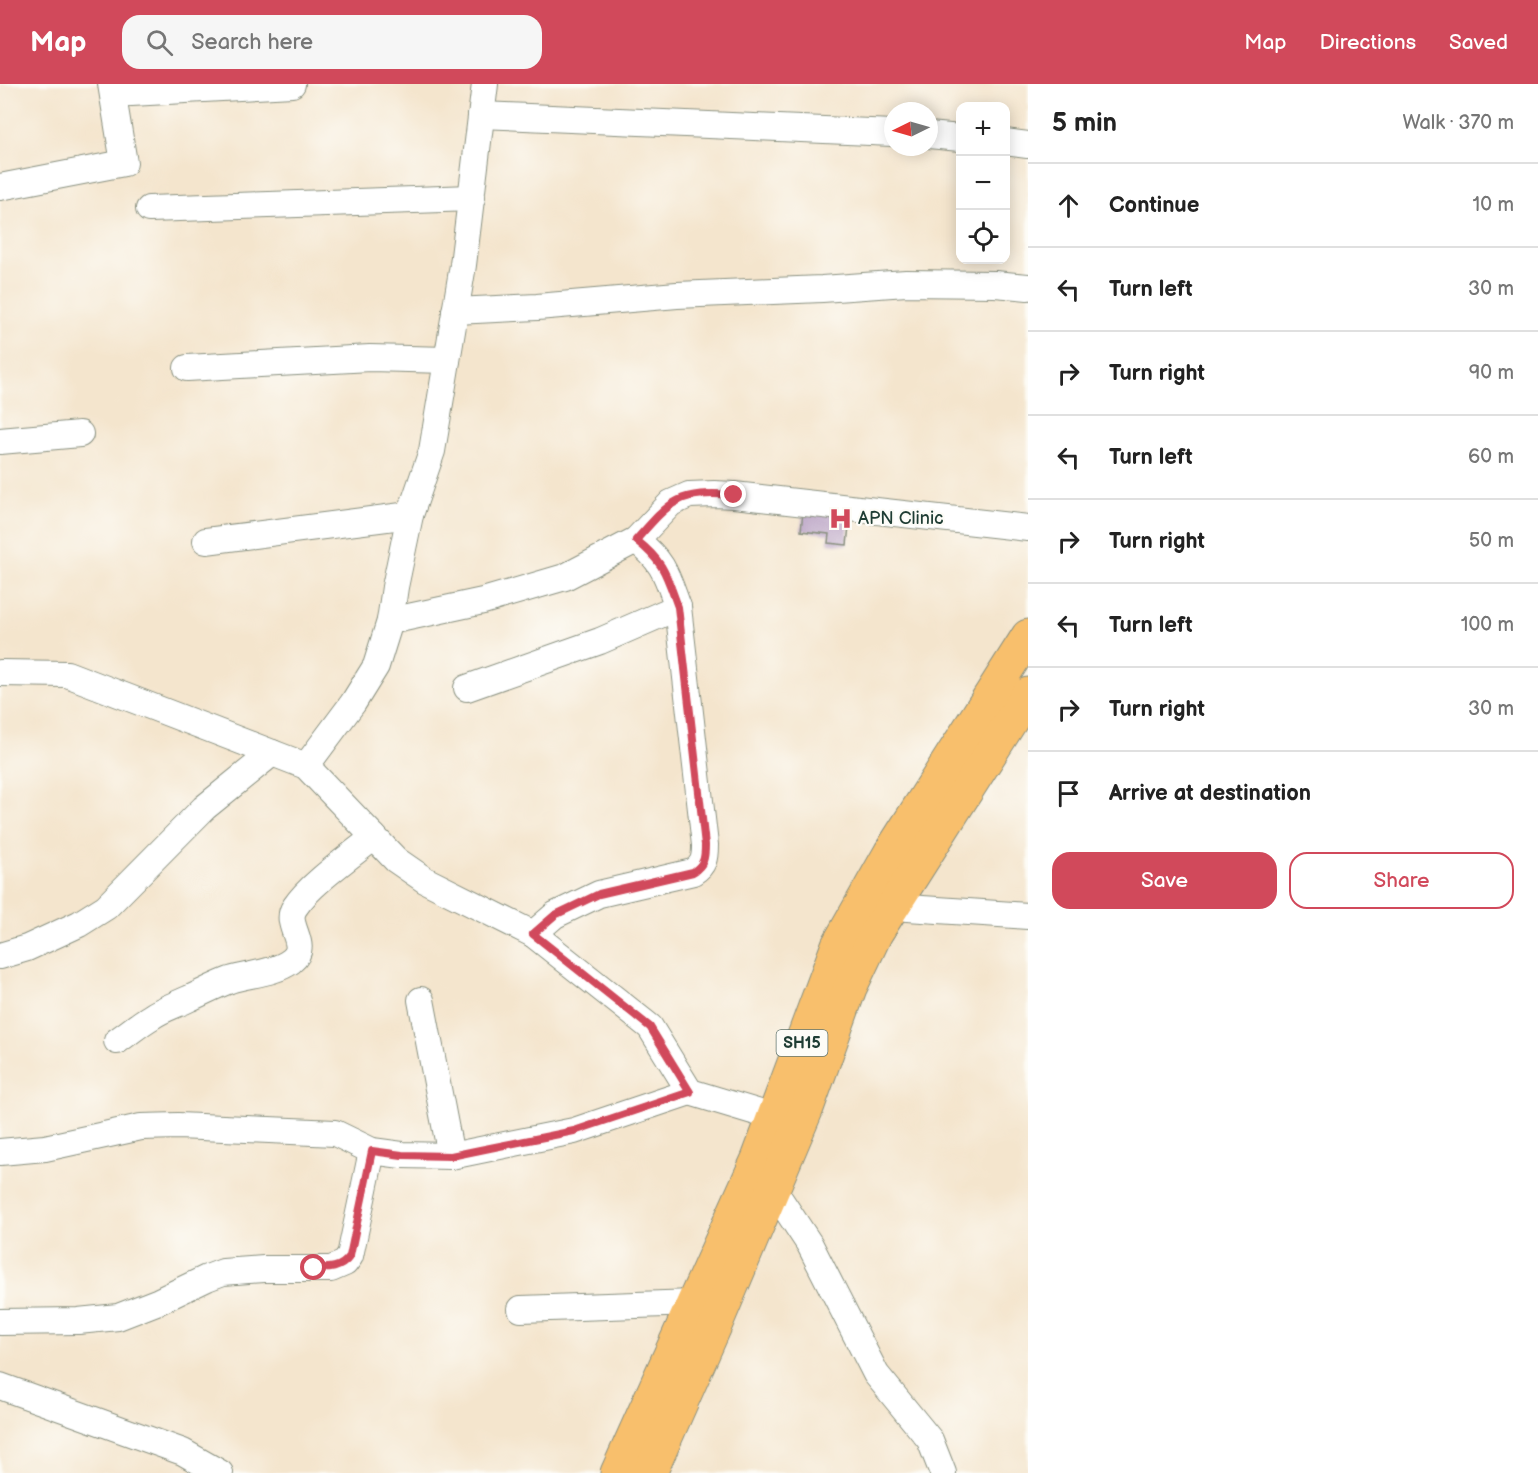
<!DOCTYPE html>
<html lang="en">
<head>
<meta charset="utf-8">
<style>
	:root { --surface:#fff; --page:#f6f6f6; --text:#222; --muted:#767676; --line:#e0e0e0; --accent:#d1495b }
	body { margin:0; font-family:"Balsamiq Sans",sans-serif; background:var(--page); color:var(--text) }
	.controls { position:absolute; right:18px; top:18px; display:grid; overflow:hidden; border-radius:12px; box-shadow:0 3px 15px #0003 }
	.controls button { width:54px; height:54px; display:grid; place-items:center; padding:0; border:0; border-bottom:2px solid var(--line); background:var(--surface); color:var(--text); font:30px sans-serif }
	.compass { position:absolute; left:884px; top:18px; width:54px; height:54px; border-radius:50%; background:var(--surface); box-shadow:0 3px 15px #0003; rotate:265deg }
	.stop { position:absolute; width:18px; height:18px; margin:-14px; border:4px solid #d1495b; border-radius:50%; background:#fff }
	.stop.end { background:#d1495b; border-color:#fff; box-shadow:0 2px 6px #0008 }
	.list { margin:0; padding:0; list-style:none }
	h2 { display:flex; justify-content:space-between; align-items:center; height:78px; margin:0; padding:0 24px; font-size:26px }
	h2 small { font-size:20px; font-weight:400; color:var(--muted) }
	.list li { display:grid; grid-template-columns:39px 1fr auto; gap:18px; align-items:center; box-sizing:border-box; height:84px; padding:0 24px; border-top:2px solid var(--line) }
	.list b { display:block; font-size:22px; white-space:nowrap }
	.list em { font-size:20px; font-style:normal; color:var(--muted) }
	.actions { display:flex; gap:12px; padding:18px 24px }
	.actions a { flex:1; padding:14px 0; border:2px solid var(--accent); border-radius:18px; text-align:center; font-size:21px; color:var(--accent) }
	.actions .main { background:var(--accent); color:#fff }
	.icon { flex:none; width:33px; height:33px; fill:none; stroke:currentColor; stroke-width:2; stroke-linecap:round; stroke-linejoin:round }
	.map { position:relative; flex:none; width:1028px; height:1389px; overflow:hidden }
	header { display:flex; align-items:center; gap:36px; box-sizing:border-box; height:84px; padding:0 30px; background:var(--accent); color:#fff }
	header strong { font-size:28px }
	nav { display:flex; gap:33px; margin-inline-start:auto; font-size:21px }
	.search { width:420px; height:54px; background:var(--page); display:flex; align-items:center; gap:15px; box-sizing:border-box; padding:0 21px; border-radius:18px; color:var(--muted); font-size:22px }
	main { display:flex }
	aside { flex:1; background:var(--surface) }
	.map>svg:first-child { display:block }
	.building { fill:#b39ac0 }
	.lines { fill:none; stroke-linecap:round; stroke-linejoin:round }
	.minor-casing { stroke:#8a9180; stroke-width:28 }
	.primary-casing { stroke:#8a9180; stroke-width:35 }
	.minor { stroke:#fff; stroke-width:26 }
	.primary { stroke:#f8bf6c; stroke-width:33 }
	.route { stroke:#d1495b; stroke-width:8 }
	.labels { text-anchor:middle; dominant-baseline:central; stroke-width:4.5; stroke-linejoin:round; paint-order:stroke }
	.shield { fill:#fdfcf7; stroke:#62766e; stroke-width:1.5 }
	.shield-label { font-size:16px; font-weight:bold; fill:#1f3d34 }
	.poi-label { font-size:18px; fill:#1f3d34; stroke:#fdfcf7; text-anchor:start }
</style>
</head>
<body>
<header>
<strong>Map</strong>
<div class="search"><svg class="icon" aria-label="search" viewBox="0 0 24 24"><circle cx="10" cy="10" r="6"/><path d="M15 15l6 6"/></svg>Search here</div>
<nav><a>Map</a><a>Directions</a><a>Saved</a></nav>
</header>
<main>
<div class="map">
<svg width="1028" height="1389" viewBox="0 0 1028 1389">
	<rect width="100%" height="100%" fill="#fdfcf7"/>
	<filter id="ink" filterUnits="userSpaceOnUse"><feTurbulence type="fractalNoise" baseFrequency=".0167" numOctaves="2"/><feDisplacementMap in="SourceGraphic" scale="12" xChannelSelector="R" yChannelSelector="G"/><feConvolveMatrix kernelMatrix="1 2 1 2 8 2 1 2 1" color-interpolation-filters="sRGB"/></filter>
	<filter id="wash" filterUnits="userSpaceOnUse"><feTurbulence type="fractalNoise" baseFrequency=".008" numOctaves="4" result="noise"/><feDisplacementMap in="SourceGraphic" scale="24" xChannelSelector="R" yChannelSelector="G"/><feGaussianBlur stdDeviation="1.35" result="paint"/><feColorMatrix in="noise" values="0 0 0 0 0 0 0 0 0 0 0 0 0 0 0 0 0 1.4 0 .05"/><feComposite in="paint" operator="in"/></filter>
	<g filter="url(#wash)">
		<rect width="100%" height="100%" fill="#f4e5cd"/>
		<g id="blocks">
			<path class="building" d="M803 428 850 432 847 461 828 459 829 450 801 447Z"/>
		</g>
	</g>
	<g filter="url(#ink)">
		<use href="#blocks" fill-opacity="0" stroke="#8a9180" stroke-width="1.5"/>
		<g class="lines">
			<defs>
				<g id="minor">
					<path d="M113 10 292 0"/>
					<path d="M481 31 893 49"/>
					<path d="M929 51 960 54"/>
					<path d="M1005 58 1028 61"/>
					<path d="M0 103 124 79 111 0"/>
					<path d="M149 125 472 114"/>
					<path d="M455 227 537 223 677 211 822 205 906 199 995 200 1028 203"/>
					<path d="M187 284 370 274 447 276"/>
					<path d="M0 357 80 350"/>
					<path d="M206 457 410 431"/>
					<path d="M390 537 483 517 565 493 636 456 671 419 689 411 714 410 734 411 1028 444"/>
					<path d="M0 589 67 590 306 682 396 776 425 796 533 850 650 943 690 1008 773 1033"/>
					<path d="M467 604 600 557 678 523"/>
					<path d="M306 682 353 619 376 582 390 537 395 503 410 431 432 367 463 181 485 0"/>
					<path d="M892 823 1028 832"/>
					<path d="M533 850 555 831 599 810 693 788C704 781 705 774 705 761L678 523C666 490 664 478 636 456"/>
					<path d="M0 872 27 864 79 840 106 823 204 724 272 669"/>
					<path d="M421 916 451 1072"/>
					<path d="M117 957C129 949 139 940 151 933 162 925 176 921 188 915 202 909 216 901 230 896 249 890 275 889 291 877 312 861 282 841 295 823 310 800 352 771 374 753"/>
					<path d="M0 1068 45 1064 141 1043 178 1042 335 1049 372 1067 402 1071 451 1072 574 1047 690 1008"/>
					<path d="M773 1105 810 1161 876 1290 930 1356 943 1389"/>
					<path d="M521 1225 694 1219"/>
					<path d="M0 1238 78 1237 118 1233 159 1217 207 1194 223 1188 264 1185H331L345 1179 350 1172 372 1067"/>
					<path d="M0 1302 183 1368 220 1389"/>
				</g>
				<g id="primary">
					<path d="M617 1389 758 1075 838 861 890 769 1028 552"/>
					<path d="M650 1389 715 1242 807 1024 850 904 876 849 1028 610"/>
				</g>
			</defs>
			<use href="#minor" class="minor-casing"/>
			<use href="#primary" class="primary-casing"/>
			<use href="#minor" class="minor"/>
			<use href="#primary" class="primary"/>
		</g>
	</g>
	<g class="lines" filter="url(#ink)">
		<path class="route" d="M314 1184C329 1185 341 1185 350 1172L372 1067 402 1071 451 1072 480 1066 574 1047 690 1008 650 943 533 850 555 831 599 810 693 788C704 781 705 774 705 761L678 523C666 490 664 478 636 456 672 415 679 407 734 411"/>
	</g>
	<defs>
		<symbol id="hospital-bare" viewBox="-9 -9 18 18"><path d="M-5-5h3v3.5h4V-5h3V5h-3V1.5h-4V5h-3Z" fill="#d1495b" stroke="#fdfcf7" stroke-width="2.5" paint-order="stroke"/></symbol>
	</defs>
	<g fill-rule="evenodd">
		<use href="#hospital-bare" x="824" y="418" width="33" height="33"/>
	</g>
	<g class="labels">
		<rect class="shield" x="776.5" y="946" width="51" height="26" rx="4.5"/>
		<g class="shield-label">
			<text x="802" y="959">SH15</text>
		</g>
		<g class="poi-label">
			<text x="858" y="434">APN Clinic</text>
		</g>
	</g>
</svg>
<div class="controls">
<button>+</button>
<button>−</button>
<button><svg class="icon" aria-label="locate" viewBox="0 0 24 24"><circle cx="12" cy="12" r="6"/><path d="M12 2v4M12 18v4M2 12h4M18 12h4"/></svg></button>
</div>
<svg class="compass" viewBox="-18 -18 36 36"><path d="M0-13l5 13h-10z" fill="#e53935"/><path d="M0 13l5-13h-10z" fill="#767676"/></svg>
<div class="stop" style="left:314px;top:1184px"></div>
<div class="stop end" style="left:734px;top:411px"></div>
</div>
<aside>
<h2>5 min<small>Walk · 370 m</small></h2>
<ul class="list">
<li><svg class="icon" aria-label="ahead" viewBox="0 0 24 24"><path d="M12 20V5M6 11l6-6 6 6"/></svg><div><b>Continue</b></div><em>10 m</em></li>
<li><svg class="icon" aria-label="left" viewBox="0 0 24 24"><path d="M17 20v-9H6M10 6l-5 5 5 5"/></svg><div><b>Turn left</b></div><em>30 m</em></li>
<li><svg class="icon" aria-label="right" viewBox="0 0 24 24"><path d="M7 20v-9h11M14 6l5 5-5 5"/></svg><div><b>Turn right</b></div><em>90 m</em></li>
<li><svg class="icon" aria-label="left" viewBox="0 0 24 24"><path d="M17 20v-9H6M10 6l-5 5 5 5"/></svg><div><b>Turn left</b></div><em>60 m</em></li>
<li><svg class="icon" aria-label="right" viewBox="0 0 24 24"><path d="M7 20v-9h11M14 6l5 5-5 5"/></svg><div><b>Turn right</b></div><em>50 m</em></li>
<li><svg class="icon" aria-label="left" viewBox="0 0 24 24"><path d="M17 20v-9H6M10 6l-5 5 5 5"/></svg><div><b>Turn left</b></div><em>100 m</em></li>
<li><svg class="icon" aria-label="right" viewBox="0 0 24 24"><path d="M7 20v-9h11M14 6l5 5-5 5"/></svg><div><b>Turn right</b></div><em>30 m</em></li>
<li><svg class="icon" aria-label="arrive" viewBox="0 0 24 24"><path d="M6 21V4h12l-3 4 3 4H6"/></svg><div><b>Arrive at destination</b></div></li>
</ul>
<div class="actions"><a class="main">Save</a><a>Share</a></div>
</aside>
</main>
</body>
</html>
